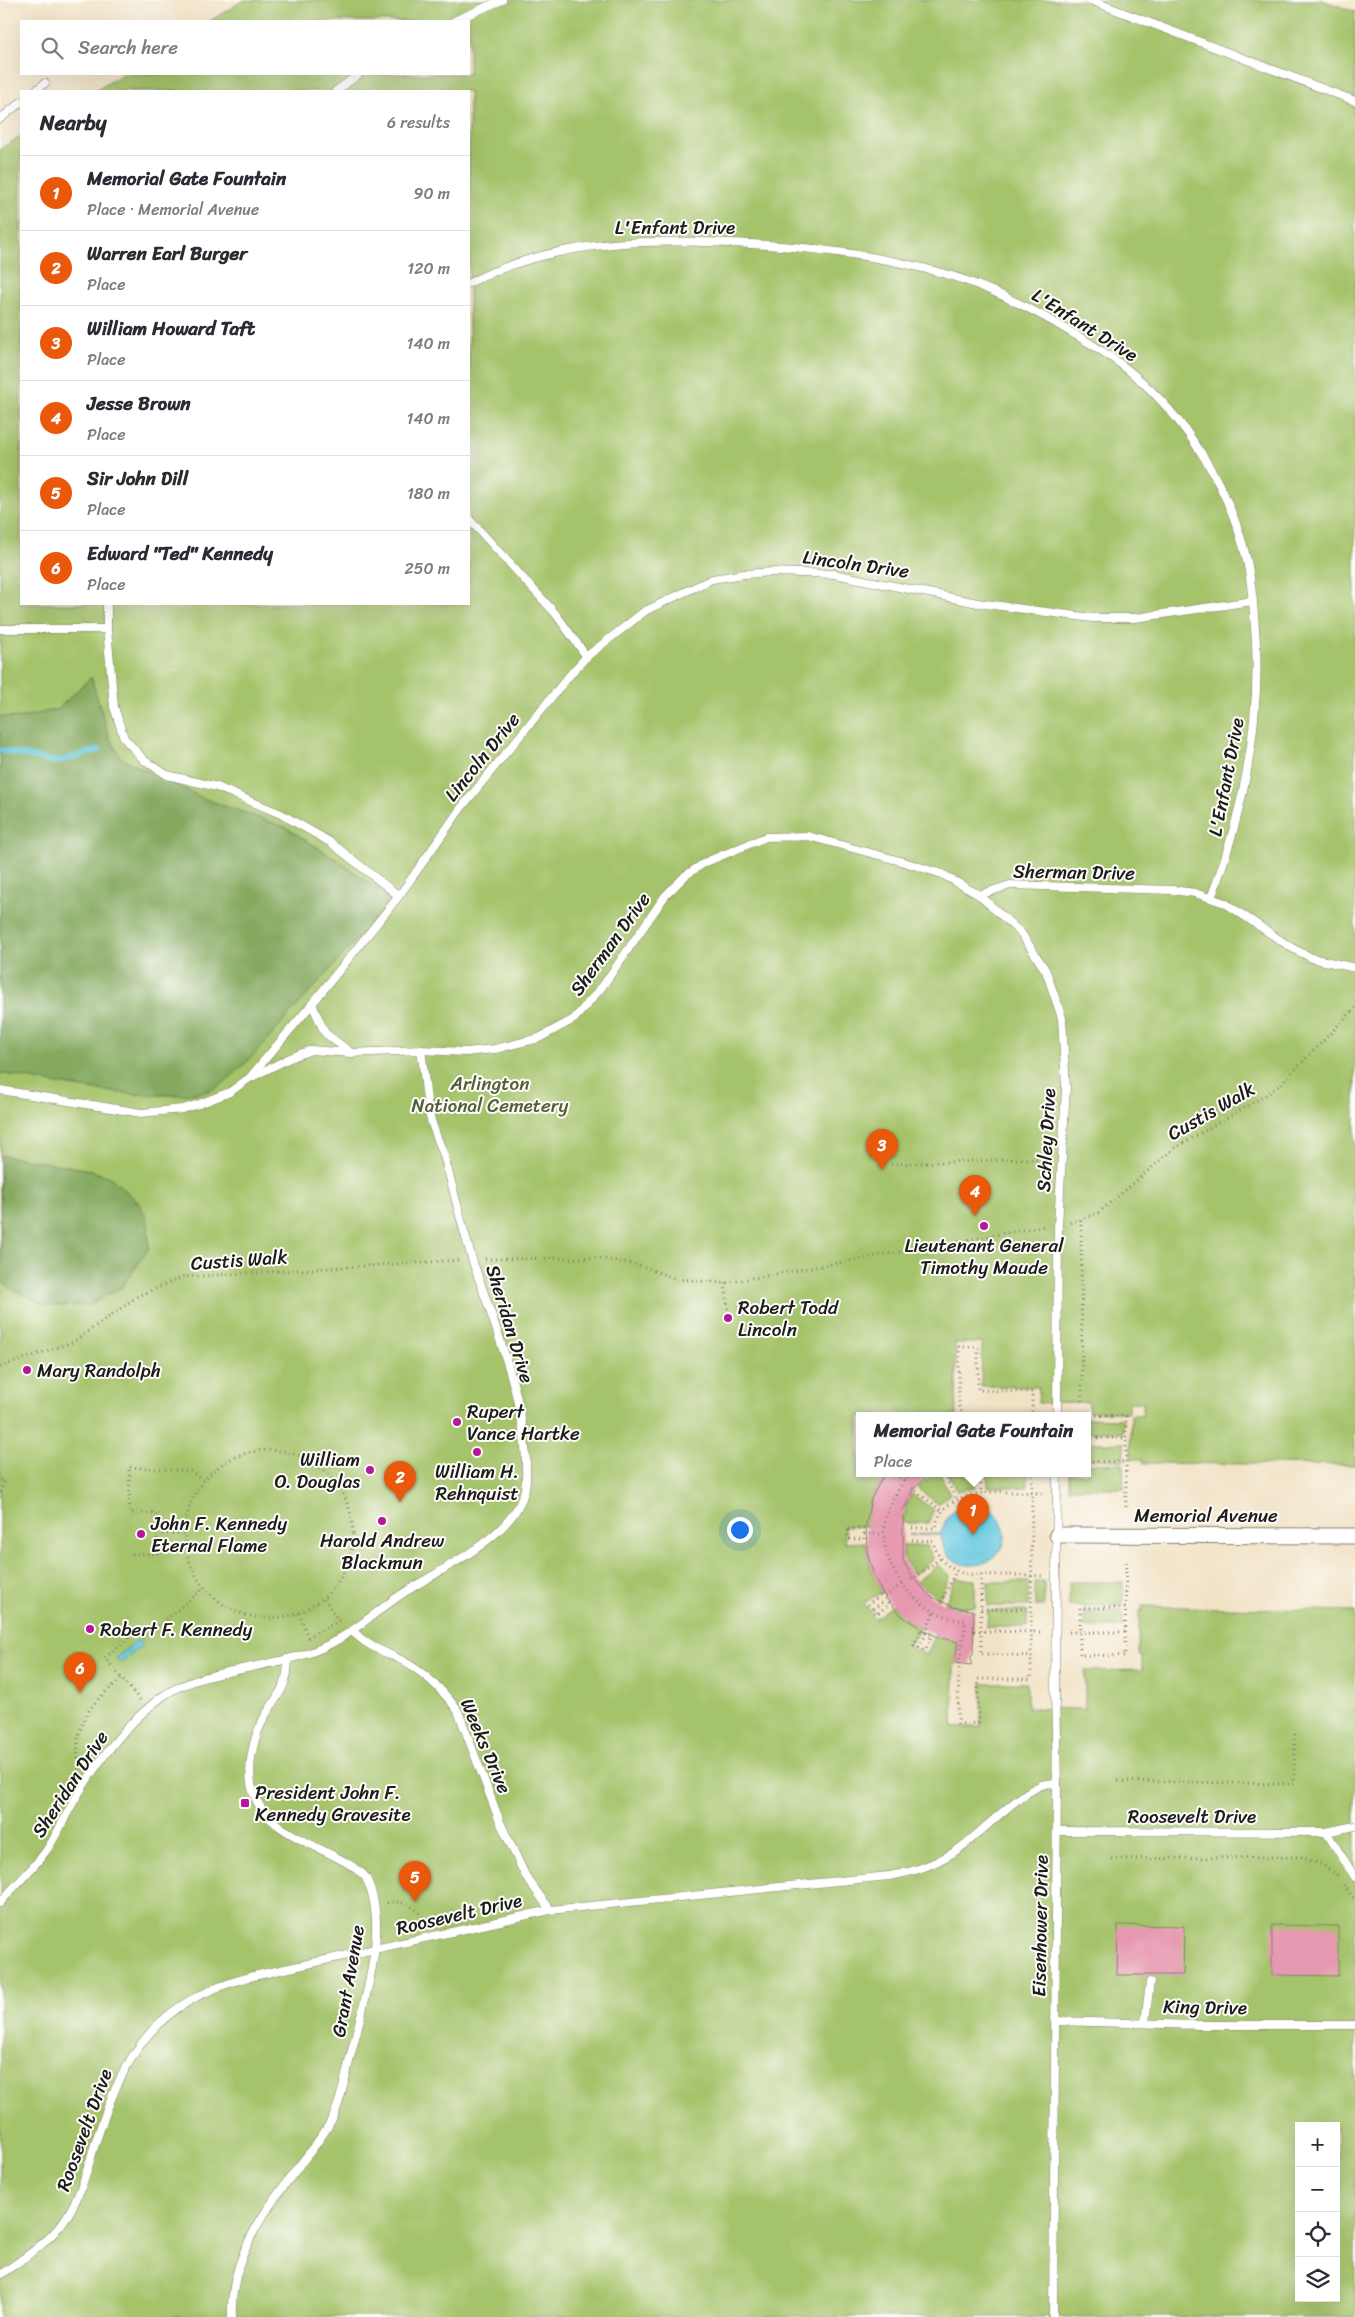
<!DOCTYPE html>
<html lang="en">
<head>
<meta charset="utf-8">
<style>
	:root { --surface:#fff; --page:#f7f7f7; --text:#2b2b33; --muted:#7c7c81; --line:#e1e1e2; --accent:#ea580c }
	body { margin:0; font-family:Sriracha,sans-serif; background:var(--page); color:var(--text) }
	.controls { position:absolute; right:15px; bottom:15px; display:grid; overflow:hidden; border-radius:0px; box-shadow:0 5px 20px #0002 }
	.controls button { width:45px; height:45px; display:grid; place-items:center; padding:0; border:0; border-bottom:1px solid var(--line); background:var(--surface); color:var(--text); font:25px sans-serif }
	.you { position:absolute; left:739px; top:1529px; width:18px; height:18px; margin:-12px; border:4px solid #fff; border-radius:50%; background:#1a73e8; box-shadow:0 0 0 8px #1a73e833 }
	.badge { display:grid; place-items:center; width:32px; height:32px; border-radius:50%; background:var(--accent); color:#fff; font-size:16px; font-weight:700 }
	.pin { position:absolute; translate:-50% -41px; filter:drop-shadow(0 1px 2px #0008) }
	.pin::after { content:''; position:absolute; top:26px; width:18px; height:15px; background:inherit; clip-path:polygon(0 0,100% 0,50% 100%) }
	.popup { position:absolute; left:856px; top:1412px; width:235px; height:65px; box-sizing:border-box; display:grid; place-content:center; border-radius:0px; background:var(--surface); filter:drop-shadow(0 1px 4px #0005); font-size:16px; white-space:nowrap; color:var(--muted) }
	.popup b { font-size:19px; color:var(--text) }
	.popup::after { content:''; position:absolute; left:50%; top:100%; margin-left:-10px; border:10px solid transparent; border-top-color:var(--surface) }
	.list { margin:0; padding:0; list-style:none }
	h2 { display:flex; justify-content:space-between; align-items:center; height:65px; margin:0; padding:0 20px; font-size:21px }
	h2 small { font-size:16px; font-weight:400; color:var(--muted) }
	.list li { display:grid; grid-template-columns:32px 1fr auto; gap:15px; align-items:center; box-sizing:border-box; height:75px; padding:0 20px; border-top:1px solid var(--line) }
	.list b { display:block; font-size:19px; white-space:nowrap }
	.list p { margin:0; font-size:16px; white-space:nowrap; color:var(--muted) }
	.list em { font-size:16px; font-style:normal; color:var(--muted) }
	.icon { flex:none; width:28px; height:28px; fill:none; stroke:currentColor; stroke-width:2; stroke-linecap:round; stroke-linejoin:round }
	.map { position:relative; flex:none; width:1355px; height:2317px; overflow:hidden }
	.search { position:absolute; background:var(--surface); box-shadow:0 5px 20px #0002; left:20px; top:20px; width:450px; height:55px; display:flex; align-items:center; gap:12px; box-sizing:border-box; padding:0 18px; border-radius:0px; color:var(--muted); font-size:19px }
	.panel { position:absolute; background:var(--surface); box-shadow:0 5px 20px #0002; left:20px; top:90px; width:450px; height:515px; border-radius:0px }
	.map>svg:first-child { display:block }
	.green { fill:#a5c36b; stroke:#607044; fill-rule:evenodd }
	.forest { fill:#84a95f; stroke:#50623e }
	.water { fill:#61c6de; stroke:#3e717d }
	.lines { fill:none; stroke-linecap:round; stroke-linejoin:round }
	.stream { stroke:#61c6de; stroke-width:5.5 }
	.building { fill:#e698b0 }
	.lane-casing { stroke:#867f70; stroke-width:9 }
	.street-casing { stroke:#867f70; stroke-width:17 }
	.path { stroke:#867f70; stroke-width:3; stroke-dasharray:1 4; stroke-linecap:butt }
	.lane { stroke:#fff; stroke-width:8 }
	.street { stroke:#fff; stroke-width:15 }
	.poi-dot { fill:#b5179e; stroke:#fdfcf7; stroke-width:2 }
	.labels { text-anchor:middle; dominant-baseline:central; stroke-width:4; stroke-linejoin:round; paint-order:stroke }
	.street-label { font-size:19px; fill:#1c1c1c; stroke:#fdfcf7 }
	.park-label { font-size:19px; fill:#535f3c; stroke:#fdfcf7 }
	.poi-label { font-size:19px; fill:#1c1c1c; stroke:#fdfcf7; text-anchor:start }
</style>
</head>
<body>
<div class="map">
<svg width="1355" height="2317" viewBox="0 0 1355 2317">
	<rect width="100%" height="100%" fill="#fdfcf7"/>
	<filter id="ink" filterUnits="userSpaceOnUse"><feTurbulence type="fractalNoise" baseFrequency=".02" numOctaves="2"/><feDisplacementMap in="SourceGraphic" scale="10" xChannelSelector="R" yChannelSelector="G"/><feConvolveMatrix kernelMatrix="1 2 1 2 8 2 1 2 1" color-interpolation-filters="sRGB"/></filter>
	<filter id="wash" filterUnits="userSpaceOnUse"><feTurbulence type="fractalNoise" baseFrequency=".0096" numOctaves="4" result="noise"/><feDisplacementMap in="SourceGraphic" scale="20" xChannelSelector="R" yChannelSelector="G"/><feGaussianBlur stdDeviation="1.12" result="paint"/><feColorMatrix in="noise" values="0 0 0 0 0 0 0 0 0 0 0 0 0 0 0 0 0 1.4 0 .05"/><feComposite in="paint" operator="in"/></filter>
	<g filter="url(#wash)">
		<rect width="100%" height="100%" fill="#f1e2c5"/>
		<g class="green">
			<path d="M244 0H1322L1355 12V1465L1143 1463V1459H1131V1415H1143V1402H1129V1412H1089V1402L1038 1403 1039 1387 981 1386 982 1343H955L957 1416H859V1474H877L882 1477 871 1499 866 1527 845 1526V1543L865 1542 871 1569 882 1592 864 1603 875 1619 892 1605 906 1619 920 1628 909 1647 927 1655 935 1635 958 1641 954 1670 953 1727H981L982 1683H1027V1708L1085 1709V1671L1142 1670V1656H1139V1611H1142V1606L1355 1611V2317H0V149L21 136V604H469V91H95L123 74H469V21H210ZM1299 2126H1336V2298H1299Z"/>
			<path d="M1087 1418 1123 1419V1433L1087 1432Z"/>
			<path d="M1087 1443H1124V1460L1087 1459Z"/>
			<path d="M1123 1463 1124 1488H1069V1474H1087V1464Z"/>
			<path d="M940 1474 950 1494 938 1504 917 1488 932 1475Z"/>
			<path d="M948 1474H975V1488L957 1491Z"/>
			<rect x="988" y="1474" width="40" height="13"/>
			<path d="M912 1494 934 1510 928 1523H903L906 1506Z"/>
			<path d="M903 1546H927L934 1560 913 1575 904 1558Z"/>
			<path d="M938 1565 950 1575 939 1599 917 1581Z"/>
			<path d="M956 1578 975 1580V1607H957L945 1603Z"/>
			<rect x="988" y="1582" width="40" height="24"/>
			<rect x="1035" y="1582" width="9" height="24"/>
			<rect x="1069" y="1582" width="54" height="24"/>
			<path d="M988 1611H1027V1627H987Z"/>
			<rect x="1084" y="1611" width="39" height="16"/>
		</g>
		<g class="forest">
			<path d="M91 677 110 739 121 758 205 799 285 827 336 859 391 899C358 939 323 978 288 1016 271 1035 231 1085 208 1091 151 1104 57 1084 0 1073V716L19 718 58 709Z"/>
			<path d="M0 1155 85 1169 110 1177 139 1203 148 1221 149 1248 122 1287 89 1305 48 1306 11 1289 1 1280Z"/>
		</g>
		<g class="water">
			<path d="M973 1504C983 1504 993 1509 999 1518 1027 1561 947 1590 941 1535H909L941 1534C945 1517 954 1505 973 1504Z"/>
			<path d="M138 1640 142 1645 121 1663 116 1658Z"/>
		</g>
		<g class="lines">
			<path class="stream" d="M0 750 56 762 99 750"/>
		</g>
		<g id="blocks">
			<g class="building">
				<path d="M884 1474H928L913 1490 903 1511V1560L912 1576 930 1596 953 1607 974 1611 973 1655H971V1665L955 1663 958 1642 938 1637 920 1628 902 1616 885 1597 874 1577 867 1551 866 1524 871 1499Z"/>
				<path d="M1118 1925 1184 1926 1183 1975H1117Z"/>
				<path d="M1272 1925 1338 1926V1976L1272 1975Z"/>
			</g>
		</g>
	</g>
	<g filter="url(#ink)">
		<use href="#blocks" fill-opacity="0" stroke="#867f70" stroke-width="1"/>
		<g class="lines">
			<defs>
				<g id="lane">
					<path d="M1090 0 1355 101"/>
					<path d="M454 21 502 0"/>
					<path d="M35 91 45 83"/>
					<path d="M336 91 359 74"/>
					<path d="M0 119 21 102"/>
					<path d="M469 283C561 236 667 238 767 245 828 249 891 258 949 275 989 287 1028 307 1064 328 1088 342 1112 356 1133 374 1188 420 1231 491 1247 561 1253 588 1254 616 1256 643 1260 731 1242 816 1211 898"/>
					<path d="M469 519 555 613 587 657"/>
					<path d="M107 604V629L114 707 124 738 144 760 167 775 217 787 281 814 330 842 399 896"/>
					<path d="M0 629H107"/>
					<path d="M979 895 1010 885 1172 890 1195 893 1225 903 1292 948 1312 958 1355 968"/>
					<path d="M312 1004 325 1033 350 1052"/>
					<path d="M251 1076 312 1004 399 896 461 808 568 677 586 657 645 611 712 579 744 574 772 572 834 574 978 603 1092 618H1135L1253 601"/>
					<path d="M0 1090 141 1113 183 1109 199 1104 230 1092 248 1079 290 1058 311 1050 350 1053 421 1050 466 1052 495 1049 539 1038 574 1019 602 987 665 896 686 875 706 862 766 837 808 836 904 862 942 874 979 895 1021 933 1046 971 1062 1018 1066 1088 1058 1225 1057 1416"/>
					<path d="M353 1631C367 1647 384 1651 403 1661 425 1673 443 1690 458 1711L500 1822 525 1875 550 1910"/>
					<path d="M1057 1831 1326 1832 1355 1826"/>
					<path d="M1326 1832 1355 1877"/>
					<path d="M0 1903C15 1885 32 1870 46 1851 57 1835 64 1818 74 1801 97 1762 126 1723 163 1696 200 1670 269 1668 312 1652 345 1640 370 1616 399 1596 438 1569 524 1535 526 1480 529 1408 496 1329 473 1262 462 1227 454 1191 444 1156 439 1140 430 1124 428 1107 425 1088 424 1069 421 1050"/>
					<path d="M1055 2021 1200 2025H1355"/>
					<path d="M1145 2022 1150 1982"/>
					<path d="M0 2275C22 2259 47 2244 63 2222 81 2198 87 2169 96 2141 125 2052 154 2003 249 1977L550 1910 889 1876C915 1872 939 1863 960 1848 980 1834 1025 1787 1046 1784 1049 1783 1054 1784 1057 1784"/>
					<path d="M232 2317C229 2260 263 2212 296 2170 309 2153 324 2136 333 2117 343 2096 346 2072 352 2050 361 2013 374 1973 376 1934 377 1917 374 1893 366 1878 364 1873 356 1870 352 1866 320 1845 266 1833 253 1792 246 1769 253 1738 264 1718 275 1698 291 1683 287 1659"/>
					<path d="M1053 2317 1057 1784 1055 1688 1057 1474"/>
				</g>
				<path id="street" d="M1057 1535 1355 1536"/>
			</defs>
			<use href="#lane" class="lane-casing"/>
			<use href="#street" class="street-casing"/>
			<g class="path">
				<path d="M891 1164 1050 1158"/>
				<path d="M1081 1220 1082 1402"/>
				<path d="M1070 1223 1098 1213 1175 1148 1266 1095 1281 1084 1355 1008"/>
				<path d="M485 1259 599 1258 638 1265 677 1279 725 1283 1045 1226"/>
				<path d="M725 1283 728 1309"/>
				<path d="M0 1367 73 1342 138 1296 183 1277 461 1260"/>
				<path d="M1081 1415 1126 1416V1510"/>
				<path d="M964 1416 959 1406V1347H978V1390L1032 1392V1416"/>
				<path d="M981 1416H1012"/>
				<path d="M1087 1438H1126"/>
				<circle cx="269" cy="1534" r="84"/>
				<path d="M1087 1461 1126 1462"/>
				<path d="M881 1474H882"/>
				<path d="M895 1474 905 1481"/>
				<path d="M911 1474C896 1489 882 1515 884 1536 887 1579 923 1617 966 1621L959 1664 958 1724 978 1723V1679H1031L1032 1474"/>
				<path d="M944 1474 956 1499"/>
				<path d="M981 1474V1494"/>
				<path d="M0 1480 4 1481 0 1497"/>
				<path d="M912 1488 942 1511"/>
				<path d="M912 1528H935C945 1482 1007 1493 1042 1493"/>
				<rect x="848" y="1529" width="16" height="10"/>
				<path d="M157 1534 187 1533"/>
				<path d="M864 1534H883"/>
				<path d="M912 1540 933 1541C937 1558 948 1569 965 1574L1042 1576"/>
				<path d="M132 1554H157V1513H130L129 1467 190 1471 204 1481"/>
				<path d="M981 1575V1654L1031 1656"/>
				<path d="M911 1580 940 1559"/>
				<path d="M882 1594 889 1604 877 1614 868 1604Z"/>
				<path d="M885 1597 902 1584"/>
				<path d="M324 1599 339 1621"/>
				<path d="M941 1602 956 1571"/>
				<path d="M1125 1608H1080V1655L1125 1656 1126 1561"/>
				<path d="M873 1609 884 1601"/>
				<path d="M981 1609H1031"/>
				<path d="M299 1613 308 1637 339 1621"/>
				<path d="M921 1630 932 1635 925 1650 914 1645Z"/>
				<path d="M974 1631 1043 1632"/>
				<path d="M925 1632 934 1612"/>
				<path d="M1069 1632H1125"/>
				<path d="M919 1647 926 1634"/>
				<path d="M140 1700 105 1658 136 1632 142 1639 203 1589"/>
				<path d="M79 1769C72 1726 89 1703 122 1679"/>
				<path d="M1118 1781 1294 1784 1295 1732"/>
				<path d="M1111 1859 1301 1857 1321 1864 1338 1876"/>
				<path d="M1344 1885 1355 1900"/>
				<path d="M387 1903C405 1899 419 1909 428 1925"/>
			</g>
			<use href="#lane" class="lane"/>
			<use href="#street" class="street"/>
		</g>
	</g>
	<g class="poi-dot">
		<circle cx="984" cy="1226" r="5"/>
		<circle cx="728" cy="1318" r="5"/>
		<circle cx="27" cy="1370" r="5"/>
		<circle cx="457" cy="1422" r="5"/>
		<circle cx="477" cy="1452" r="5"/>
		<circle cx="370" cy="1470" r="5"/>
		<circle cx="382" cy="1521" r="5"/>
		<circle cx="141" cy="1534" r="5"/>
		<circle cx="90" cy="1629" r="5"/>
		<rect x="240" y="1798" width="10" height="10" rx="2.5"/>
	</g>
	<g class="labels">
		<g class="street-label">
			<text x="675" y="227">L'Enfant Drive</text>
			<text transform="translate(1085 325) rotate(32)">L'Enfant Drive</text>
			<text transform="translate(856 564) rotate(8)">Lincoln Drive</text>
			<text transform="translate(482 757) rotate(-51)">Lincoln Drive</text>
			<text transform="translate(1226 777) rotate(-79)">L'Enfant Drive</text>
			<text transform="translate(1074 872) rotate(1)">Sherman Drive</text>
			<text transform="translate(610 944) rotate(-54)">Sherman Drive</text>
			<text transform="translate(1211 1111) rotate(-30)">Custis Walk</text>
			<text transform="translate(1046 1140) rotate(-87)">Schley Drive</text>
			<text transform="translate(239 1260) rotate(-4)">Custis Walk</text>
			<text transform="translate(510 1324) rotate(73)">Sheridan Drive</text>
			<text x="1206" y="1515">Memorial Avenue</text>
			<text transform="translate(486 1746) rotate(67)">Weeks Drive</text>
			<text transform="translate(70 1784) rotate(-57)">Sheridan Drive</text>
			<text x="1192" y="1816">Roosevelt Drive</text>
			<text transform="translate(459 1914) rotate(-13)">Roosevelt Drive</text>
			<text transform="translate(1040 1926) rotate(-89)">Eisenhower Drive</text>
			<text transform="translate(348 1981) rotate(-80)">Grant Avenue</text>
			<text transform="translate(1205 2007) rotate(1)">King Drive</text>
			<text transform="translate(84 2130) rotate(-70)">Roosevelt Drive</text>
		</g>
		<g class="park-label">
			<text x="490" y="1083">Arlington<tspan x="490" dy="22">National Cemetery</tspan></text>
		</g>
		<g class="poi-label">
			<text x="984" y="1245" text-anchor="middle">Lieutenant General<tspan x="984" dy="22">Timothy Maude</tspan></text>
			<text x="738" y="1307">Robert Todd<tspan x="738" dy="22">Lincoln</tspan></text>
			<text x="37" y="1370">Mary Randolph</text>
			<text x="467" y="1411">Rupert<tspan x="467" dy="22">Vance Hartke</tspan></text>
			<text x="360" y="1459" text-anchor="end">William<tspan x="360" dy="22">O. Douglas</tspan></text>
			<text x="477" y="1471" text-anchor="middle">William H.<tspan x="477" dy="22">Rehnquist</tspan></text>
			<text x="151" y="1523">John F. Kennedy<tspan x="151" dy="22">Eternal Flame</tspan></text>
			<text x="382" y="1540" text-anchor="middle">Harold Andrew<tspan x="382" dy="22">Blackmun</tspan></text>
			<text x="100" y="1629">Robert F. Kennedy</text>
			<text x="255" y="1792">President John F.<tspan x="255" dy="22">Kennedy Gravesite</tspan></text>
		</g>
	</g>
</svg>
<div class="controls">
<button>+</button>
<button>−</button>
<button><svg class="icon" aria-label="locate" viewBox="0 0 24 24"><circle cx="12" cy="12" r="6"/><path d="M12 2v4M12 18v4M2 12h4M18 12h4"/></svg></button>
<button><svg class="icon" aria-label="layers" viewBox="0 0 24 24"><path d="M12 4l9 5-9 5-9-5zM3 14l9 5 9-5"/></svg></button>
</div>
<div class="you"></div>
<div class="pin badge" style="left:973px;top:1535px">1</div>
<div class="popup"><b>Memorial Gate Fountain</b>Place</div>
<div class="pin badge" style="left:400px;top:1502px">2</div>
<div class="pin badge" style="left:882px;top:1170px">3</div>
<div class="pin badge" style="left:975px;top:1216px">4</div>
<div class="pin badge" style="left:415px;top:1902px">5</div>
<div class="pin badge" style="left:80px;top:1693px">6</div>
<div class="search"><svg class="icon" aria-label="search" viewBox="0 0 24 24"><circle cx="10" cy="10" r="6"/><path d="M15 15l6 6"/></svg>Search here</div>
<section class="panel">
<h2>Nearby<small>6 results</small></h2>
<ul class="list">
<li><span class="badge">1</span><div><b>Memorial Gate Fountain</b><p>Place · Memorial Avenue</p></div><em>90 m</em></li>
<li><span class="badge">2</span><div><b>Warren Earl Burger</b><p>Place</p></div><em>120 m</em></li>
<li><span class="badge">3</span><div><b>William Howard Taft</b><p>Place</p></div><em>140 m</em></li>
<li><span class="badge">4</span><div><b>Jesse Brown</b><p>Place</p></div><em>140 m</em></li>
<li><span class="badge">5</span><div><b>Sir John Dill</b><p>Place</p></div><em>180 m</em></li>
<li><span class="badge">6</span><div><b>Edward &quot;Ted&quot; Kennedy</b><p>Place</p></div><em>250 m</em></li>
</ul>
</section>
</div>
</body>
</html>
